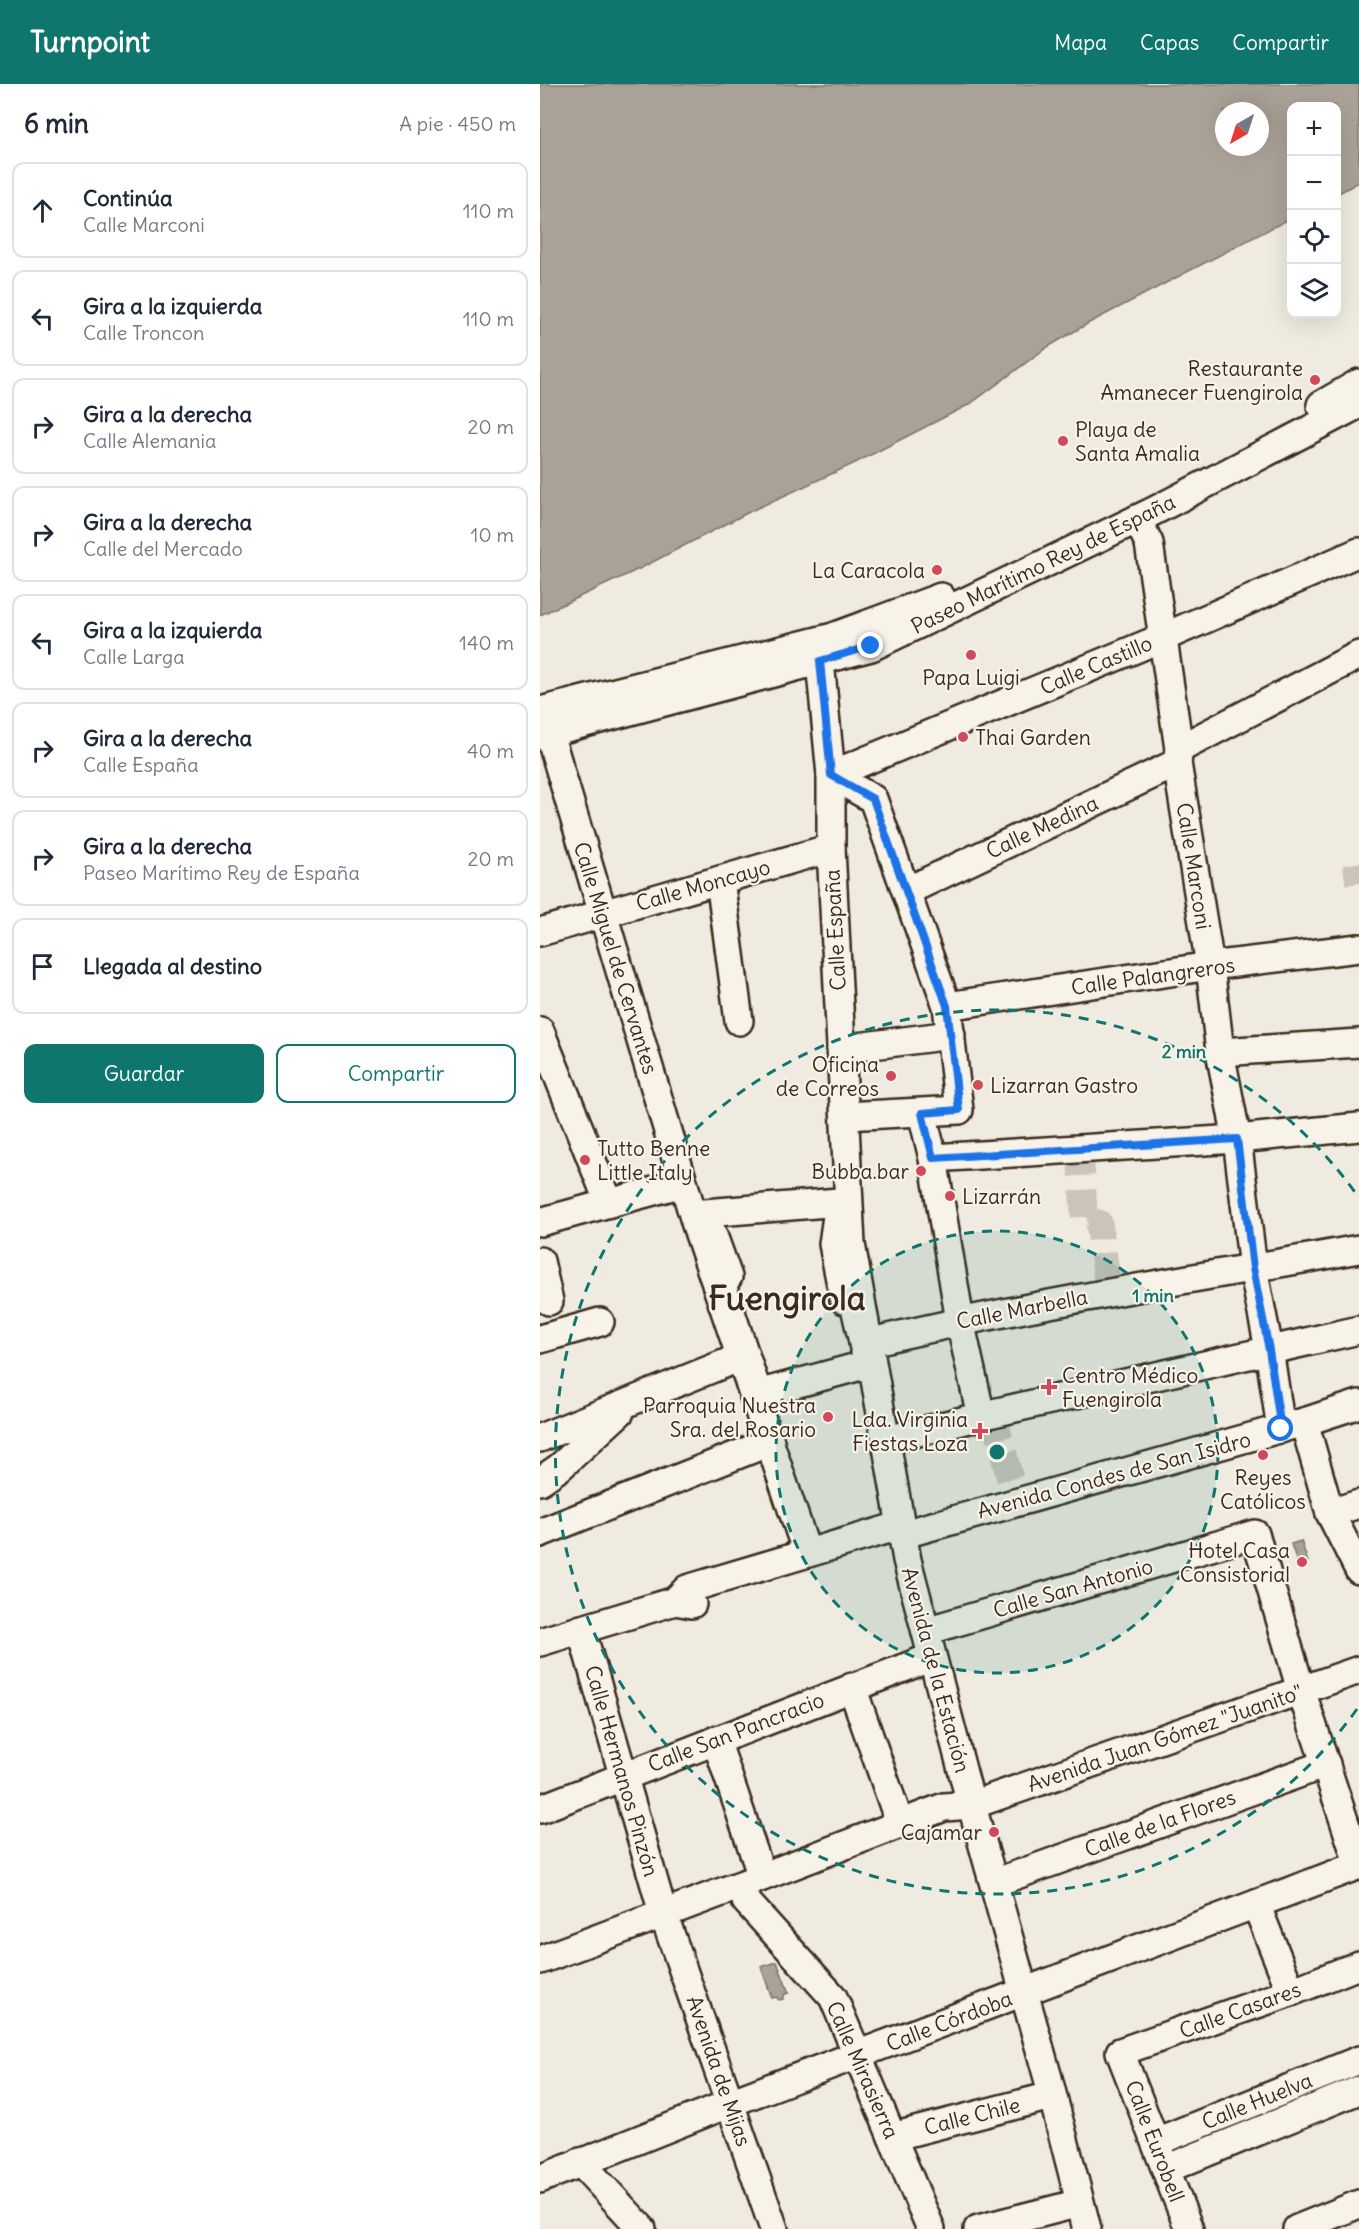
<!DOCTYPE html>
<html lang="es">
<head>
<meta charset="utf-8">
<style>
	:root { --surface:#fff; --page:#f2f2f3; --text:#1f2937; --muted:#747a83; --line:#e0e1e3; --accent:#0f766e }
	body { margin:0; font-family:Delius,sans-serif; background:var(--page); color:var(--text) }
	.controls { position:absolute; right:18px; top:18px; display:grid; overflow:hidden; border-radius:12px; box-shadow:0 6px 24px #0002 }
	.controls button { width:54px; height:54px; display:grid; place-items:center; padding:0; border:0; border-bottom:2px solid var(--line); background:var(--surface); color:var(--text); font:30px sans-serif }
	.compass { position:absolute; left:675px; top:18px; width:54px; height:54px; border-radius:50%; background:var(--surface); box-shadow:0 6px 24px #0002; rotate:219deg }
	.stop { position:absolute; width:18px; height:18px; margin:-14px; border:4px solid #1a73e8; border-radius:50%; background:#fff }
	.stop.end { background:#1a73e8; border-color:#fff; box-shadow:0 2px 6px #0008 }
	.list { margin:0; padding:0; list-style:none }
	h2 { display:flex; justify-content:space-between; align-items:center; height:78px; margin:0; padding:0 24px; font-size:26px }
	h2 small { font-size:20px; font-weight:400; color:var(--muted) }
	.list li { display:grid; grid-template-columns:39px 1fr auto; gap:18px; align-items:center; box-sizing:border-box; height:96px; margin:0 12px 12px; padding:0 12px; border:2px solid var(--line); border-radius:12px }
	.list b { display:block; font-size:22px; white-space:nowrap }
	.list p { margin:0; font-size:20px; white-space:nowrap; color:var(--muted) }
	.list em { font-size:20px; font-style:normal; color:var(--muted) }
	.actions { display:flex; gap:12px; padding:18px 24px }
	.actions a { flex:1; padding:14px 0; border:2px solid var(--accent); border-radius:12px; text-align:center; font-size:21px; color:var(--accent) }
	.actions .main { background:var(--accent); color:#fff }
	.icon { flex:none; width:33px; height:33px; fill:none; stroke:currentColor; stroke-width:2; stroke-linecap:round; stroke-linejoin:round }
	.map { position:relative; flex:none; width:819px; height:2145px; overflow:hidden }
	header { display:flex; align-items:center; gap:36px; box-sizing:border-box; height:84px; padding:0 30px; background:var(--accent); color:#fff }
	header strong { font-size:28px }
	nav { display:flex; gap:33px; margin-inline-start:auto; font-size:21px }
	main { display:flex }
	aside { flex:1; background:var(--surface) }
	.map>svg:first-child { display:block }
	.water { fill:#aaa296; stroke:#7e7266; stroke-width:1.5; fill-rule:evenodd }
	.lines { fill:none; stroke-linecap:round; stroke-linejoin:round }
	.minor-tunnel { stroke:#cbc4b9; stroke-width:27; stroke-dasharray:27 14; stroke-linecap:butt }
	.minor-casing { stroke:#3b2a1e; stroke-width:32 }
	.minor { stroke:#f7f3e8; stroke-width:27 }
	.route { stroke:#1a73e8; stroke-width:8 }
	.ring { fill:none; stroke:#0f766e; stroke-width:3; stroke-dasharray:10 8 }
	.poi-dot { fill:#d1495b; stroke:#f7f3e8; stroke-width:2 }
	.labels { text-anchor:middle; dominant-baseline:central; stroke-width:4.5; stroke-linejoin:round; paint-order:stroke }
	.poi-label { font-size:21px; fill:#3b2a1e; stroke:#f7f3e8; text-anchor:end }
	.street-label { font-size:21px; fill:#3b2a1e; stroke:#f7f3e8 }
	.town-label { font-size:33px; font-weight:bold; fill:#3b2a1e; stroke:#f7f3e8 }
	.centre { fill:#0f766e; stroke:#f7f3e8; stroke-width:3 }
	.ring-label { font-size:18px; text-anchor:middle; font-weight:bold; fill:#0f766e; stroke:#f7f3e8; stroke-width:4.5; stroke-linejoin:round; paint-order:stroke }
</style>
</head>
<body>
<header>
<strong>Turnpoint</strong>
<nav><a>Mapa</a><a>Capas</a><a>Compartir</a></nav>
</header>
<main>
<aside>
<h2>6 min<small>A pie · 450 m</small></h2>
<ul class="list">
<li><svg class="icon" aria-label="ahead" viewBox="0 0 24 24"><path d="M12 20V5M6 11l6-6 6 6"/></svg><div><b>Continúa</b><p>Calle Marconi</p></div><em>110 m</em></li>
<li><svg class="icon" aria-label="left" viewBox="0 0 24 24"><path d="M17 20v-9H6M10 6l-5 5 5 5"/></svg><div><b>Gira a la izquierda</b><p>Calle Troncon</p></div><em>110 m</em></li>
<li><svg class="icon" aria-label="right" viewBox="0 0 24 24"><path d="M7 20v-9h11M14 6l5 5-5 5"/></svg><div><b>Gira a la derecha</b><p>Calle Alemania</p></div><em>20 m</em></li>
<li><svg class="icon" aria-label="right" viewBox="0 0 24 24"><path d="M7 20v-9h11M14 6l5 5-5 5"/></svg><div><b>Gira a la derecha</b><p>Calle del Mercado</p></div><em>10 m</em></li>
<li><svg class="icon" aria-label="left" viewBox="0 0 24 24"><path d="M17 20v-9H6M10 6l-5 5 5 5"/></svg><div><b>Gira a la izquierda</b><p>Calle Larga</p></div><em>140 m</em></li>
<li><svg class="icon" aria-label="right" viewBox="0 0 24 24"><path d="M7 20v-9h11M14 6l5 5-5 5"/></svg><div><b>Gira a la derecha</b><p>Calle España</p></div><em>40 m</em></li>
<li><svg class="icon" aria-label="right" viewBox="0 0 24 24"><path d="M7 20v-9h11M14 6l5 5-5 5"/></svg><div><b>Gira a la derecha</b><p>Paseo Marítimo Rey de España</p></div><em>20 m</em></li>
<li><svg class="icon" aria-label="arrive" viewBox="0 0 24 24"><path d="M6 21V4h12l-3 4 3 4H6"/></svg><div><b>Llegada al destino</b></div></li>
</ul>
<div class="actions"><a class="main">Guardar</a><a>Compartir</a></div>
</aside>
<div class="map">
<svg width="819" height="2145" viewBox="0 0 819 2145">
	<rect width="100%" height="100%" fill="#efebe0"/>
	<filter id="ink" filterUnits="userSpaceOnUse"><feTurbulence type="fractalNoise" baseFrequency=".0167" numOctaves="2"/><feDisplacementMap in="SourceGraphic" scale="12" xChannelSelector="R" yChannelSelector="G"/><feConvolveMatrix kernelMatrix="1 2 1 2 8 2 1 2 1" color-interpolation-filters="sRGB"/></filter>
	<g filter="url(#ink)">
		<g class="water">
			<path d="M0 0H819V98L797 110 796 22H752L751 134 547 240 506 264 430 320 315 379 211 427 99 485 0 531ZM684 27H720V63H684Z"/>
			<path d="M761 1457 768 1478 758 1481 751 1460Z"/>
			<path d="M237 1878 249 1909 245 1910 243 1915 239 1916 236 1913 232 1914 221 1883Z"/>
		</g>
		<g class="lines">
			<g class="minor-tunnel">
				<path d="M816 779 819 799"/>
				<path d="M540 1065 545 1143 559 1139 569 1208"/>
				<path d="M453 1329 476 1418"/>
			</g>
			<defs>
				<g id="minor">
					<path d="M781 321 819 299"/>
					<path d="M597 435 609 459 639 665 637 679 670 882 680 968 697 1055 713 1184 729 1265 741 1345"/>
					<path d="M280 577 291 691V764L311 1160 367 1476 425 1697 508 1994 547 2145"/>
					<path d="M0 627 293 553 401 513"/>
					<path d="M9 649 156 1141 267 1469"/>
					<path d="M0 651 331 563 614 427 819 320"/>
					<path d="M639 665 819 571"/>
					<path d="M291 691 624 553 819 468"/>
					<path d="M291 691 333 715 407 922 419 1026 305 1032"/>
					<path d="M180 796 199 937"/>
					<path d="M367 807 637 679"/>
					<path d="M0 848 291 764"/>
					<path d="M407 922 670 882 819 864"/>
					<path d="M0 947 69 1119"/>
					<path d="M301 965 411 951"/>
					<path d="M680 968 819 959"/>
					<path d="M382 1029 393 1074 420 1237 441 1332"/>
					<path d="M393 1074 697 1055 819 1043"/>
					<path d="M299 1118 293 1160 304 1216 313 1214 328 1280 218 1310 182 1201 188 1193 165 1129Z"/>
					<path d="M0 1138 143 1099"/>
					<path d="M0 1177 9 1217"/>
					<path d="M0 1255 60 1238"/>
					<path d="M323 1260C487 1220 653 1195 819 1165"/>
					<path d="M764 1338 790 1429 819 1486"/>
					<path d="M0 1354 201 1273"/>
					<path d="M347 1356 453 1329 819 1246"/>
					<path d="M0 1397 20 1383 80 1328"/>
					<path d="M790 1429 819 1420"/>
					<path d="M0 1449 230 1358"/>
					<path d="M135 1517 147 1505 349 1445 364 1450 764 1338 819 1320"/>
					<path d="M41 1545 123 1829 234 2145"/>
					<path d="M386 1547 715 1450 761 1606 819 1782"/>
					<path d="M0 1558 135 1517 152 1520"/>
					<path d="M312 1603 360 1740"/>
					<path d="M176 1656 222 1793"/>
					<path d="M0 1725 392 1573"/>
					<path d="M454 1799 786 1680"/>
					<path d="M206 1817 293 1913 391 2145"/>
					<path d="M716 1820 751 1908"/>
					<path d="M0 1876 222 1793 404 1723 432 1721 819 1586"/>
					<path d="M352 2053 511 2012"/>
					<path d="M616 2058 819 1976"/>
					<path d="M40 2078 102 2145"/>
					<path d="M626 2085 819 2006"/>
					<path d="M0 2095 203 2014 819 1781"/>
					<path d="M438 2145 540 2119"/>
					<path d="M649 2145 580 1968 751 1908 819 1881"/>
					<path d="M757 2145 819 2120"/>
				</g>
			</defs>
			<use href="#minor" class="minor-casing"/>
			<use href="#minor" class="minor"/>
		</g>
	</g>
	<g class="lines" filter="url(#ink)">
		<path class="route" d="M331 562 280 577 291 691 333 715 407 922 419 1026 382 1029 393 1074 697 1055 713 1184 729 1266 741 1345"/>
	</g>
	<circle cx="457" cy="1368" r="221" fill="#0f766e" fill-opacity=".12"/>
	<g class="ring">
		<circle cx="457" cy="1368" r="221"/>
		<path d="M817 1625A442 442 0 1 1 817 1111"/>
	</g>
	<g class="poi-dot">
		<circle cx="775" cy="296" r="6"/>
		<circle cx="523" cy="357" r="6"/>
		<circle cx="397" cy="486" r="6"/>
		<circle cx="431" cy="571" r="6"/>
		<circle cx="423" cy="653" r="6"/>
		<circle cx="351" cy="992" r="6"/>
		<circle cx="438" cy="1001" r="6"/>
		<circle cx="45" cy="1076" r="6"/>
		<circle cx="381" cy="1087" r="6"/>
		<circle cx="410" cy="1112" r="6"/>
		<path d="M506 1294h6v6h6v6h-6v6h-6v-6h-6v-6h6z"/>
		<circle cx="288" cy="1333" r="6"/>
		<path d="M437 1338h6v6h6v6h-6v6h-6v-6h-6v-6h6z"/>
		<circle cx="723" cy="1371" r="6"/>
		<circle cx="762" cy="1478" r="6"/>
		<circle cx="454" cy="1748" r="6"/>
	</g>
	<g class="labels">
		<g class="poi-label">
			<text x="763" y="284">Restaurante<tspan x="763" dy="24">Amanecer Fuengirola</tspan></text>
			<text x="535" y="345" text-anchor="start">Playa de<tspan x="535" dy="24">Santa Amalia</tspan></text>
			<text x="385" y="486">La Caracola</text>
			<text x="431" y="593" text-anchor="middle">Papa Luigi</text>
			<text x="435" y="653" text-anchor="start">Thai Garden</text>
			<text x="339" y="980">Oficina<tspan x="339" dy="24">de Correos</tspan></text>
			<text x="450" y="1001" text-anchor="start">Lizarran Gastro</text>
			<text x="57" y="1064" text-anchor="start">Tutto Benne<tspan x="57" dy="24">Little Italy</tspan></text>
			<text x="369" y="1087">Bubba.bar</text>
			<text x="422" y="1112" text-anchor="start">Lizarrán</text>
			<text x="522" y="1291" text-anchor="start">Centro Médico<tspan x="522" dy="24">Fuengirola</tspan></text>
			<text x="276" y="1321">Parroquia Nuestra<tspan x="276" dy="24">Sra. del Rosario</tspan></text>
			<text x="428" y="1335">Lda. Virginia<tspan x="428" dy="24">Fiestas Loza</tspan></text>
			<text x="723" y="1393" text-anchor="middle">Reyes<tspan x="723" dy="24">Católicos</tspan></text>
			<text x="750" y="1466">Hotel Casa<tspan x="750" dy="24">Consistorial</tspan></text>
			<text x="442" y="1748">Cajamar</text>
		</g>
		<g class="street-label">
			<text transform="translate(503 480) rotate(-26)">Paseo Marítimo Rey de España</text>
			<text transform="translate(556 581) rotate(-23)">Calle Castillo</text>
			<text transform="translate(502 743) rotate(-25)">Calle Medina</text>
			<text transform="translate(654 782) rotate(81)">Calle Marconi</text>
			<text transform="translate(163 801) rotate(-16)">Calle Moncayo</text>
			<text transform="translate(295 846) rotate(-93)">Calle España</text>
			<text transform="translate(76 874) rotate(73)">Calle Miguel de Cervantes</text>
			<text transform="translate(613 892) rotate(-8)">Calle Palangreros</text>
			<text transform="translate(482 1225) rotate(-11)">Calle Marbella</text>
			<text transform="translate(574 1391) rotate(-15)">Avenida Condes de San Isidro</text>
			<text transform="translate(533 1504) rotate(-16)">Calle San Antonio</text>
			<text transform="translate(396 1586) rotate(75)">Avenida de la Estación</text>
			<text transform="translate(196 1648) rotate(-21)">Calle San Pancracio</text>
			<text transform="translate(625 1654) rotate(-19)">Avenida Juan Gómez "Juanito"</text>
			<text transform="translate(82 1687) rotate(74)">Calle Hermanos Pinzón</text>
			<text transform="translate(620 1739) rotate(-20)">Calle de la Flores</text>
			<text transform="translate(700 1926) rotate(-20)">Calle Casares</text>
			<text transform="translate(409 1937) rotate(-21)">Calle Córdoba</text>
			<text transform="translate(323 1986) rotate(66)">Calle Mirasierra</text>
			<text transform="translate(179 1987) rotate(71)">Avenida de Mijas</text>
			<text transform="translate(717 2017) rotate(-22)">Calle Huelva</text>
			<text transform="translate(432 2032) rotate(-14)">Calle Chile</text>
			<text transform="translate(615 2057) rotate(69)">Calle Eurobell</text>
		</g>
		<g class="town-label">
			<text x="247" y="1214">Fuengirola</text>
		</g>
	</g>
	<circle cx="457" cy="1368" r="9" class="centre"/>
	<g class="ring-label">
		<text x="644" y="974">2 min</text>
		<text x="613" y="1218">1 min</text>
	</g>
</svg>
<div class="controls">
<button>+</button>
<button>−</button>
<button><svg class="icon" aria-label="locate" viewBox="0 0 24 24"><circle cx="12" cy="12" r="6"/><path d="M12 2v4M12 18v4M2 12h4M18 12h4"/></svg></button>
<button><svg class="icon" aria-label="layers" viewBox="0 0 24 24"><path d="M12 4l9 5-9 5-9-5zM3 14l9 5 9-5"/></svg></button>
</div>
<svg class="compass" viewBox="-18 -18 36 36"><path d="M0-13l5 13h-10z" fill="#e53935"/><path d="M0 13l5-13h-10z" fill="#747a83"/></svg>
<div class="stop" style="left:741px;top:1345px"></div>
<div class="stop end" style="left:331px;top:562px"></div>
</div>
</main>
</body>
</html>
